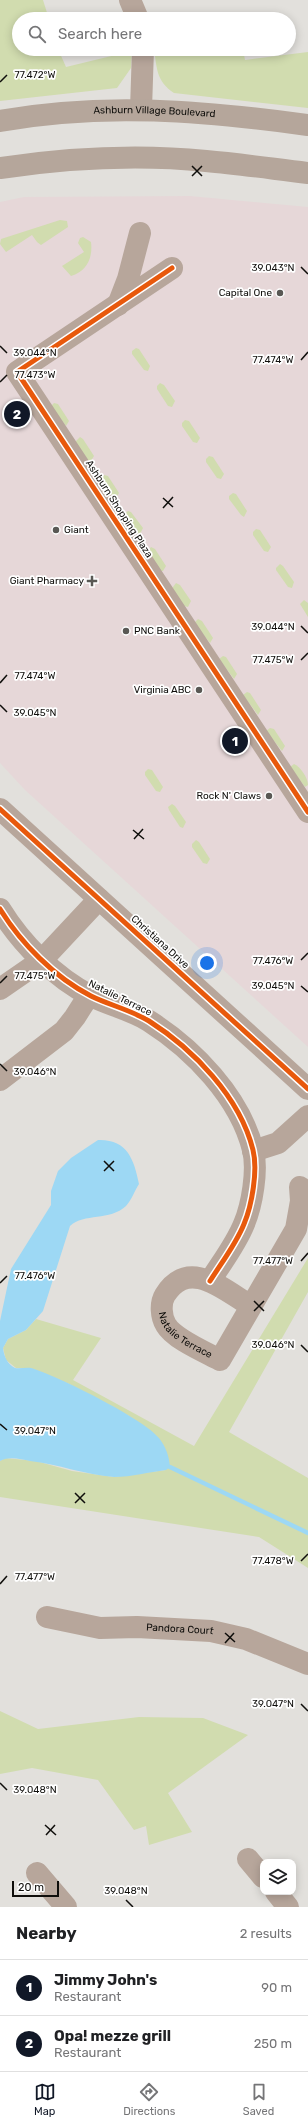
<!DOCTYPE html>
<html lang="en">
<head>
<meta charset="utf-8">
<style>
	:root { --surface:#fff; --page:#f6f6f6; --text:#202124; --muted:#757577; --line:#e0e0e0; --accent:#111827 }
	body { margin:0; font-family:Rubik,sans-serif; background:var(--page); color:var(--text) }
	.controls { position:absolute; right:12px; bottom:12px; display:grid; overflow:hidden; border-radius:8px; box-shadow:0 2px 10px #0003 }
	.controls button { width:36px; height:36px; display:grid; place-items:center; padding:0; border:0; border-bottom:1px solid var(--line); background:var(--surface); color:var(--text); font:20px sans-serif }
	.scale { position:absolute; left:12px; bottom:10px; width:47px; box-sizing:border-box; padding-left:4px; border:2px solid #0f0e0b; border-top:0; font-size:11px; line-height:14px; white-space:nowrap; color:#0f0e0b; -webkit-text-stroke:3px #fff; paint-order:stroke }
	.you { position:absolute; left:207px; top:963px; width:14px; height:14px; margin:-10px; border:3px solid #fff; border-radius:50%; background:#1a73e8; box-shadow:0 0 0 6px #1a73e833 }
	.badge { display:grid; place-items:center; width:26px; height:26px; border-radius:50%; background:var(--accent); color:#fff; font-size:13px; font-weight:700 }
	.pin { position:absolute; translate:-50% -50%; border:2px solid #fff; box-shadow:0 1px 4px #0006 }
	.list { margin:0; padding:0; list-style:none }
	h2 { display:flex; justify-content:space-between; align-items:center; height:52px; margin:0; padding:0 16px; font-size:17px }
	h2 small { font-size:13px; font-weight:400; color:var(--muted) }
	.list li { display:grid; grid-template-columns:26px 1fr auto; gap:12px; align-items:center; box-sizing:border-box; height:56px; padding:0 16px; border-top:1px solid var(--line) }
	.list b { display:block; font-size:15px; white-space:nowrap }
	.list p { margin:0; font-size:13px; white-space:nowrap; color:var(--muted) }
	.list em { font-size:13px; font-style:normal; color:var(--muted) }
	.icon { flex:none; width:22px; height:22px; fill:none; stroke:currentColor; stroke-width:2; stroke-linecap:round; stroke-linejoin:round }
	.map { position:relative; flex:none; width:308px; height:1907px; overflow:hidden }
	.search { position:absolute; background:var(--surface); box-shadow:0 2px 10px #0003; left:12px; right:12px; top:12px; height:44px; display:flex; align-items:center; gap:10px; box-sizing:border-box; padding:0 14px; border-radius:22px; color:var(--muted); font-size:15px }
	.sheet { height:164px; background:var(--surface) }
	nav { display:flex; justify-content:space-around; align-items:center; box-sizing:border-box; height:56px; border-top:1px solid var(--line); background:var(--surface); font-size:11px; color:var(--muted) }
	nav a { display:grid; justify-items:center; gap:2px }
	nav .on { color:var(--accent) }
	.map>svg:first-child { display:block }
	.commercial { fill:#e6d7d8 }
	.green { fill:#d1dcaf }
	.water { fill:#9dd8f4 }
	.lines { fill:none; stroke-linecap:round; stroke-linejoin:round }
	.stream { stroke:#9dd8f4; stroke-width:4.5 }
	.minor { stroke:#b7a69b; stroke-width:22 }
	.major { stroke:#b5a69b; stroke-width:22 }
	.cycleway-casing { stroke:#fff; stroke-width:8 }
	.cycleway { stroke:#e8590c; stroke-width:5 }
	.ticks { fill:none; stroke:#0f0e0b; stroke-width:1.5 }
	.poi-dot { fill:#595854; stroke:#fff; stroke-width:1.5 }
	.labels { text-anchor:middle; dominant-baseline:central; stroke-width:3.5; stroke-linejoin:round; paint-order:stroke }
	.street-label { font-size:10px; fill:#0f0e0b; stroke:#fff }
	.poi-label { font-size:10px; fill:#0f0e0b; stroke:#fff; text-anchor:end }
	.ticks-label { font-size:10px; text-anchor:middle; fill:#0f0e0b; stroke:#fff; stroke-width:3.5; stroke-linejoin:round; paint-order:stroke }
</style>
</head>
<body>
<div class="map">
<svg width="308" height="1907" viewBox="0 0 308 1907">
	<rect width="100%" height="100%" fill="#e2e0dc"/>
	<path class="commercial" d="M190 196 308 207V1047L25 790 0 763V202L24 197Z"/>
	<g class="green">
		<path d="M0 0H43L49 19H19V49H58L66 67 132 51 131 68 117 88 0 101Z"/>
		<path d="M154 49H243L245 60 308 52V108L174 93C156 81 157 68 154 49Z"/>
		<path d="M60 220 67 221 68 227 41 245 37 242 32 235 6 252 0 244 1 239Z"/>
		<path d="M83 237 91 242C93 258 87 271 71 276L62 266 84 252 78 243 80 238Z"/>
		<path d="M136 348 139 349 150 366 148 371 144 370 132 354V351Z"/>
		<path d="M160 383 164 385 175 401 172 407 168 406 157 389V386Z"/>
		<path d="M54 403 58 404 69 421 66 426 51 406Z"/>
		<path d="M185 420 189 421 200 438 197 443 193 442 182 426V423Z"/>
		<path d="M80 437 83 439 94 456 91 461 88 460 76 444V441Z"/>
		<path d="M209 456 213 457 224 474 221 479 217 478 206 462V459Z"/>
		<path d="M104 475 108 476 119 493 116 498 112 497 101 481 100 478Z"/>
		<path d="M233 493 236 494 247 511 244 517 241 515 229 499V496Z"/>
		<path d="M128 511 131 512 143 528 140 534 136 533 125 516 124 514Z"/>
		<path d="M256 529 260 530 271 547 268 552 264 551 253 535V532Z"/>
		<path d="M151 547 155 549 166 566 163 571H161L148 551Z"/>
		<path d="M280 564 283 566 294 582 292 588 288 587 276 570V568Z"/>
		<path d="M176 583 180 585 191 601 188 607 184 606 173 589V587Z"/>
		<path d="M304 600 308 603V617L300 604Z"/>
		<path d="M198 619 202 621 213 638 210 643 194 623Z"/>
		<path d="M223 656 226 657 237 674 234 679 219 659Z"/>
		<path d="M247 692 250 693 261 710 258 715 243 695Z"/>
		<path d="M270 728 274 729 285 746 282 751 266 731Z"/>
		<path d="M294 764C300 766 308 778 308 785L305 787 290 767Z"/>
		<path d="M148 769 152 770 163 787 160 792 156 791 145 775V772Z"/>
		<path d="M172 804 175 806 186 822 183 828 180 827 169 810 168 807Z"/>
		<path d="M196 840 199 842 210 859 207 864 203 863 192 847V844Z"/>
		<path d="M308 1258V1292L229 1432 308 1478V1568L259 1537 0 1497V1461L5 1458 36 1461 72 1471 114 1477 166 1470 129 1416 69 1384 30 1368H16L6 1360 3 1348 8 1339 26 1330 36 1319 101 1338 73 1380 194 1446Z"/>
		<path d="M0 1711 38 1729 139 1717 203 1718 248 1735 168 1793 192 1832 149 1845 146 1826 134 1830 98 1780 32 1768 0 1774Z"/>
	</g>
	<path class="water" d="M98 1140C127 1139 134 1159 139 1184 135 1190 131 1201 126 1206 110 1221 84 1213 70 1226L43 1311 26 1330 8 1339 3 1348C4 1356 7 1364 15 1368 20 1369 26 1367 31 1368 56 1375 144 1419 159 1438 166 1447 169 1456 170 1467L166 1470C149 1472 132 1477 114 1477 85 1475 58 1464 30 1461 20 1459 9 1456 0 1461V1321L11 1269 51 1205V1191L58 1171 71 1158Z"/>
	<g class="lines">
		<path class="stream" d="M170 1467 308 1533"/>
		<g class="minor">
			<path d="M130 0 138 19"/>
			<path d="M141 109 143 49"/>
			<path d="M172 268 17 372 308 812"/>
			<path d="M118 305 128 279 140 233"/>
			<path d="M0 809 308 1089"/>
			<path d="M0 909C21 943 54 977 91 996 109 1005 131 1010 149 1021 193 1049 240 1097 253 1150 258 1170 252 1205 244 1224 236 1244 222 1262 210 1281"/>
			<path d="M0 989 42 960 99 899"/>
			<path d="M0 1080 64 1031 75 1017 89 995"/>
			<path d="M253 1151 278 1143 308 1116"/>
			<path id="s1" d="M251 1306C224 1290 189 1257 165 1295 160 1303 161 1317 166 1325 174 1339 205 1352 220 1360L296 1229 301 1201 300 1187"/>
			<path id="s2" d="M47 1617 100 1628 137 1627 211 1631 246 1639 308 1664"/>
			<path d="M248 1859 263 1877"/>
			<path d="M37 1873 66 1907"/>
			<path d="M276 1892 288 1907"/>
		</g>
		<g class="major">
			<path id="s3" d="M0 121C103 102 205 111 308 125"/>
			<path d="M0 168C68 158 137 154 206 161 240 164 274 169 308 173"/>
		</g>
		<defs>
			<g id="cycleway">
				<path d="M172 268 17 372 308 812"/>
				<path d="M0 809 308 1089"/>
				<path d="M0 909C21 943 54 977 91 996 109 1005 131 1010 149 1021 193 1049 240 1097 253 1150 258 1170 252 1205 244 1224 236 1244 222 1262 210 1281"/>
			</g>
		</defs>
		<use href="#cycleway" class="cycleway-casing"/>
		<use href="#cycleway" class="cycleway"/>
	</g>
	<path class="ticks" d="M0 82 7 75M192 166 202 176M192 176 202 166M301 267 308 274M0 346 7 353M301 360 308 352M0 382 7 375M163 498 173 507M163 508 173 497M301 626 308 633M301 660 308 653M0 683 7 675M0 705 7 712M133 830 144 839M134 839 143 829M301 960 308 953M0 983 7 976M301 986 308 992M0 1064 7 1071M104 1161 114 1171M104 1171 114 1161M301 1261 308 1253M0 1283 7 1276M254 1301 264 1311M254 1311 264 1301M301 1345 308 1352M0 1424 7 1430M75 1493 85 1503M75 1503 85 1493M301 1561 308 1554M0 1584 7 1576M225 1633 235 1642M225 1643 234 1633M301 1704 308 1711M0 1783 7 1790M45 1825 56 1835M46 1835 55 1825M126 1900 133 1907"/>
	<g class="poi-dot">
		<circle cx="280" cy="293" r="4"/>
		<circle cx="56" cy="530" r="4"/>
		<path d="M90 575h4v4h4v4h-4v4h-4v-4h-4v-4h4z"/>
		<circle cx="126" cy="631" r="4"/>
		<circle cx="199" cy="690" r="4"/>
		<circle cx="269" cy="796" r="4"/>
	</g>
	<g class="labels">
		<g class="street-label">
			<text stroke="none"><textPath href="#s3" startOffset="155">Ashburn Village Boulevard</textPath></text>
			<text transform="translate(119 509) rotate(57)">Ashburn Shopping Plaza</text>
			<text transform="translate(160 942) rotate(42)">Christiana Drive</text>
			<text transform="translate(120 998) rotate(26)">Natalie Terrace</text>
			<text stroke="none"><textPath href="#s1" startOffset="152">Natalie Terrace</textPath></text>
			<text stroke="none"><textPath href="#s2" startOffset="134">Pandora Court</textPath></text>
		</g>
		<g class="poi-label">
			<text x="272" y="293">Capital One</text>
			<text x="64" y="530" text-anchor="start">Giant</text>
			<text x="84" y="581">Giant Pharmacy</text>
			<text x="134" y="631" text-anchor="start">PNC Bank</text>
			<text x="191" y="690">Virginia ABC</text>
			<text x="261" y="796">Rock N' Claws</text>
		</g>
	</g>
	<g class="ticks-label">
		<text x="35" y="78">77.472°W</text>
		<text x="273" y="271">39.043°N</text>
		<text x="35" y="356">39.044°N</text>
		<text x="273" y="363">77.474°W</text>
		<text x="35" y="378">77.473°W</text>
		<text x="273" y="630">39.044°N</text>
		<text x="273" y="663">77.475°W</text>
		<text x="35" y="679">77.474°W</text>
		<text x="35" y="716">39.045°N</text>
		<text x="273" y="964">77.476°W</text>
		<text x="35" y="979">77.475°W</text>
		<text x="273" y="989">39.045°N</text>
		<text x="35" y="1075">39.046°N</text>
		<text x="273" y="1264">77.477°W</text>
		<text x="35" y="1279">77.476°W</text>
		<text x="273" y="1348">39.046°N</text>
		<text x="35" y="1434">39.047°N</text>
		<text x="273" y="1564">77.478°W</text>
		<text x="35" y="1580">77.477°W</text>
		<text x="273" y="1707">39.047°N</text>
		<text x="35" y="1793">39.048°N</text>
		<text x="126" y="1894">39.048°N</text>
	</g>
</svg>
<div class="controls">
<button><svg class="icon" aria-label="layers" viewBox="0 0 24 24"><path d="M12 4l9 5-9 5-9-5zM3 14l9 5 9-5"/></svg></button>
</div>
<div class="scale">20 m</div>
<div class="you"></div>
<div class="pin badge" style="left:235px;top:741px">1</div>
<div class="pin badge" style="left:17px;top:414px">2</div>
<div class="search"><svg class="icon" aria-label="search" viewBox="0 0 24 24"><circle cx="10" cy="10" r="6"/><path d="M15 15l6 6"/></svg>Search here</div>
</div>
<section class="sheet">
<h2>Nearby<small>2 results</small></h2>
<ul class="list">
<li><span class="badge">1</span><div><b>Jimmy John's</b><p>Restaurant</p></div><em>90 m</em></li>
<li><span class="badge">2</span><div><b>Opa! mezze grill</b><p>Restaurant</p></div><em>250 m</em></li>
</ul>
</section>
<nav>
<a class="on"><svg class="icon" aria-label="map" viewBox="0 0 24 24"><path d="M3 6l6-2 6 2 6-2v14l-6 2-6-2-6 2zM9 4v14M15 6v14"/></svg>Map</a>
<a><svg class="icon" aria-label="directions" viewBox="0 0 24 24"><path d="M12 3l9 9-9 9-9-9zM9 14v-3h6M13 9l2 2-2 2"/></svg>Directions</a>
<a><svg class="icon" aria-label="saved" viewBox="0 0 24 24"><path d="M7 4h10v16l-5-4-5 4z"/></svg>Saved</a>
</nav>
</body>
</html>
